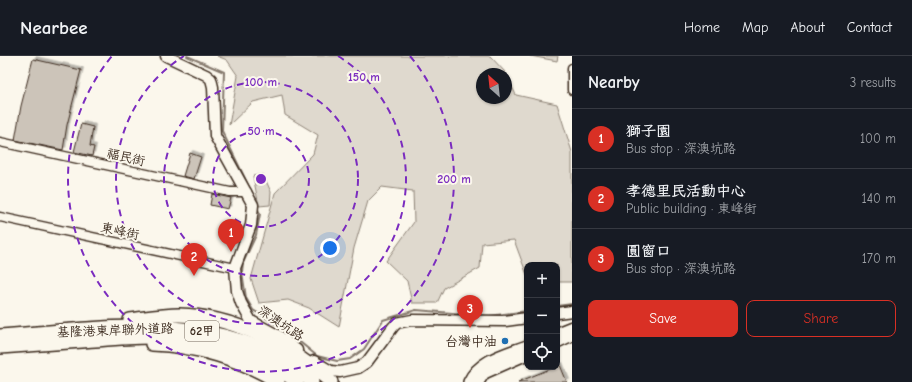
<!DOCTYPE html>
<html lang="en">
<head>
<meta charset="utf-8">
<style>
	:root { --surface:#171b24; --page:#242831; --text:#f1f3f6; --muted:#9ea1a6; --line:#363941; --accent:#d93025 }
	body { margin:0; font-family:"Comic Neue","LXGW WenKai TC",sans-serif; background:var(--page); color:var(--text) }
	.controls { position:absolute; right:12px; bottom:12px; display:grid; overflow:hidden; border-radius:8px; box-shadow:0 1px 3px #0004 }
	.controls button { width:36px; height:36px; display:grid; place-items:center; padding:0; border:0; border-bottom:1px solid var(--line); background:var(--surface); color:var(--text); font:20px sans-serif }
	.compass { position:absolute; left:476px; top:12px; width:36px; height:36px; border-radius:50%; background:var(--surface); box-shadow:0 1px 3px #0004; rotate:333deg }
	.you { position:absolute; left:330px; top:192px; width:14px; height:14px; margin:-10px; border:3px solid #fff; border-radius:50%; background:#1a73e8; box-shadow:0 0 0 6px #1a73e833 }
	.badge { display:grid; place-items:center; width:26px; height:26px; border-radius:50%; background:var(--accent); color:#fff; font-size:13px; font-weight:700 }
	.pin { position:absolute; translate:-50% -33px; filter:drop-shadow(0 1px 2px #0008) }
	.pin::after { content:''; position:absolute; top:21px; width:14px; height:12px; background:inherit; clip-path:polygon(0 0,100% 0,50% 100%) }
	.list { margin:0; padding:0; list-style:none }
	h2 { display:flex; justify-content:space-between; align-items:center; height:52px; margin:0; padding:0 16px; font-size:17px }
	h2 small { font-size:13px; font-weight:400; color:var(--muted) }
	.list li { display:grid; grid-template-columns:26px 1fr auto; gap:12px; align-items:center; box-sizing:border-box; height:60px; padding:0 16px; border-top:1px solid var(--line) }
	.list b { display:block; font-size:15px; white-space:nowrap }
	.list p { margin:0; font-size:13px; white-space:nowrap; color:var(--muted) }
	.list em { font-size:13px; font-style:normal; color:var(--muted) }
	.actions { display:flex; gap:8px; padding:12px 16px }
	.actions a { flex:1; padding:9px 0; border:1px solid var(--accent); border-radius:8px; text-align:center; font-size:14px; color:var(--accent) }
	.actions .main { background:var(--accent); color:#fff }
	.icon { flex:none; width:22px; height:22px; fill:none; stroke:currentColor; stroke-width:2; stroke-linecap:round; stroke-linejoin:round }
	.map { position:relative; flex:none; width:572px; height:326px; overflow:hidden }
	header { display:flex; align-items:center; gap:24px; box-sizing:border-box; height:56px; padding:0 20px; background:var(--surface); border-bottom:1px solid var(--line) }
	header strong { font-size:19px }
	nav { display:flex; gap:22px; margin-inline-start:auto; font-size:14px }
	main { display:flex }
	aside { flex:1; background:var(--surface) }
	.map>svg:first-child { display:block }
	.green { fill:#dfd9ce; stroke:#8d8276; fill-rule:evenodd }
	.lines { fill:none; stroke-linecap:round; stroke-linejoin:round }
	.stream { stroke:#85796d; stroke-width:2 }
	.building { fill:#ccc4b9; stroke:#3b2a1e; filter:url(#shadow) }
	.minor-casing { stroke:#3b2a1e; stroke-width:11 }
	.tertiary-casing { stroke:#3b2a1e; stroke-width:13 }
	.secondary-casing { stroke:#3b2a1e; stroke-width:14 }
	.trunk-casing { stroke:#3b2a1e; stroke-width:16 }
	.minor { stroke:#fbf7ec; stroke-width:8 }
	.tertiary { stroke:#fbf7ec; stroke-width:10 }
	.secondary { stroke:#fbf7ec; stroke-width:11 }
	.trunk { stroke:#fbf7ec; stroke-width:13 }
	.ring { fill:none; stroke:#7b2cbf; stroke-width:2; stroke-dasharray:7 5 }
	.poi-dot { fill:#1f6fb2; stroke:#fbf7ec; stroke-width:1.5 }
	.labels { text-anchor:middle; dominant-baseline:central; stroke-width:4; stroke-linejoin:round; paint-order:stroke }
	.shield { fill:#fbf7ec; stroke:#75685c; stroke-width:1 }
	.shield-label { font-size:12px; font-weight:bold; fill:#3b2a1e }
	.street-label { font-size:13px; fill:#3b2a1e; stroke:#fbf7ec }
	.poi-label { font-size:13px; fill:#3b2a1e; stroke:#fbf7ec; text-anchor:end }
	.centre { fill:#7b2cbf; stroke:#fbf7ec; stroke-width:2 }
	.ring-label { font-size:12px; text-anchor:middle; font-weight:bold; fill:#7b2cbf; stroke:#fbf7ec; stroke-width:4; stroke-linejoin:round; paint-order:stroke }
</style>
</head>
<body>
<header>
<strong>Nearbee</strong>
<nav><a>Home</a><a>Map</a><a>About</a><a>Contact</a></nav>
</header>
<main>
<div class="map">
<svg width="572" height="326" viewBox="0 0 572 326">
	<defs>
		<filter id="shadow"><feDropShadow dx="2.5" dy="-2.5" stdDeviation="0" flood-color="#0004"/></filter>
	</defs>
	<rect width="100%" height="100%" fill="#fbf7ec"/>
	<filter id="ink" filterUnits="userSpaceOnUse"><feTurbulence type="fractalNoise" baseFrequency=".025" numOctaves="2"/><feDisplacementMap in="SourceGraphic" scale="8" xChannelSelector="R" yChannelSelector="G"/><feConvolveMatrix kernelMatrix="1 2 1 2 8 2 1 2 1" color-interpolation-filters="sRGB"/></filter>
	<g filter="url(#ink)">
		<g class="green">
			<path d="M217 0H490L505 16 516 39 557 48 572 96V226H557V209H527V219L514 184 482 187 480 212 444 232 437 247H412L407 225 386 205 414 166 413 135 382 131 368 145 354 192 339 271 309 252 288 244 259 247 251 223 275 137 313 98 318 79 285 59 282 39 253 46 229 69 238 20 227 4ZM482 18H506V42H482Z"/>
			<path d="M530 0H558L557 5Z"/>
			<path d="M263 118 271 136 270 149 259 150 253 120Z"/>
		</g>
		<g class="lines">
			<g class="stream">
				<path d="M187 0 224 16 222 75 253 139"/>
				<path d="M257 151 260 158 256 179 243 207 242 216 246 242 253 254 284 273 317 300 337 305 350 303 364 293 383 264 416 254 489 260 527 255"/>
				<path d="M557 250 572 248"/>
			</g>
		</g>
		<g class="building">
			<path d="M33 3 81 14 67 69 63 94 15 84 21 50Z"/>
			<path d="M81 68 93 71 90 90 94 91 92 100 74 96Z"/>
			<path d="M190 97 201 101 194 123 183 120Z"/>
			<path d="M212 138 231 142 228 153 210 149Z"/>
			<path d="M560 309 567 326H518Z"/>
		</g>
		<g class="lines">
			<defs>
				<g id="minor">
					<path d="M572 12V34"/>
					<path d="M0 86 230 136H247"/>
					<path d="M0 161 235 212"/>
				</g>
				<g id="tertiary">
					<path d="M166 0 206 19 211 23 213 31 215 80 253 149 251 169 235 212 237 235 241 247 251 265 279 280 297 294"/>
					<path d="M557 257 572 255"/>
					<path d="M314 305 331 315 340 316 358 312 367 306 393 271 397 267 412 264 505 265 527 262"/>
				</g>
				<g id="secondary">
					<path d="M557 277 572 271"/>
					<path d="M557 286 572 279"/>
					<path d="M469 326C479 304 506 298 527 290"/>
					<path d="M478 326 484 317 527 298"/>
				</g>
				<g id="trunk">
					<path d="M130 264C146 262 163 259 179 259 235 260 290 290 331 326"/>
					<path d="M0 280C101 273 230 249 312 326"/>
					<path d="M152 288C194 289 242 303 278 326"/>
					<path d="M0 291C27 289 55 287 82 285 161 278 230 274 297 326"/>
				</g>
			</defs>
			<use href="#minor" class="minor-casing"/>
			<use href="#tertiary" class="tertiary-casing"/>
			<use href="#secondary" class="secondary-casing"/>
			<use href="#trunk" class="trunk-casing"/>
			<use href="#minor" class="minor"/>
			<use href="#tertiary" class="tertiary"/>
			<use href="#secondary" class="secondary"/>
			<use href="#trunk" class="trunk"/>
		</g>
	</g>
	<g class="ring">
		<circle cx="261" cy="123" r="48"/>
		<circle cx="261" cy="123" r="97"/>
		<path d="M338 0A145 145 0 1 1 184 0"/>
		<path d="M410 0A193 193 0 1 1 112 0"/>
	</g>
	<circle class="poi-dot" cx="505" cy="285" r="4"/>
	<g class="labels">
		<rect class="shield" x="185" y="265" width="34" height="20" rx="3"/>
		<g class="shield-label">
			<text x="202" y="275">62甲</text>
		</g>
		<g class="street-label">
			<text transform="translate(126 101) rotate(13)">福民街</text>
			<text transform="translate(120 175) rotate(12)">東峰街</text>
			<text transform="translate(281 267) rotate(34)">深澳坑路</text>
			<text transform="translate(115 274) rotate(-2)">基隆港東岸聯外道路</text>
		</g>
		<g class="poi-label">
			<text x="497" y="285">台灣中油</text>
		</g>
	</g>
	<circle cx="261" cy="123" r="6" class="centre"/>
	<g class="ring-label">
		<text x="364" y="25">150 m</text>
		<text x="261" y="30">100 m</text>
		<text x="261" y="79">50 m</text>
		<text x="454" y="127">200 m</text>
	</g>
</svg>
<div class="controls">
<button>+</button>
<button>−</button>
<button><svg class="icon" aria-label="locate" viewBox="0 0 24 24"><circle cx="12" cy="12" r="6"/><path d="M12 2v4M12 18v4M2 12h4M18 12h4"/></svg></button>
</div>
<svg class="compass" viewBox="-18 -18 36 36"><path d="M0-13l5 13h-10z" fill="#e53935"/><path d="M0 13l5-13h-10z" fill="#9ea1a6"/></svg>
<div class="you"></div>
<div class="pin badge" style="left:231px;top:196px">1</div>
<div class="pin badge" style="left:194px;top:220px">2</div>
<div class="pin badge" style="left:470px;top:272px">3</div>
</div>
<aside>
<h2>Nearby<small>3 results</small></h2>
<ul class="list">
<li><span class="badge">1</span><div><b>獅子園</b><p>Bus stop · 深澳坑路</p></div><em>100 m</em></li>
<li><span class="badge">2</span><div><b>孝德里民活動中心</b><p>Public building · 東峰街</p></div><em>140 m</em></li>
<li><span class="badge">3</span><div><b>圓窗口</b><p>Bus stop · 深澳坑路</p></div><em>170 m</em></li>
</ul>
<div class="actions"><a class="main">Save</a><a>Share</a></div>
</aside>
</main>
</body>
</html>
